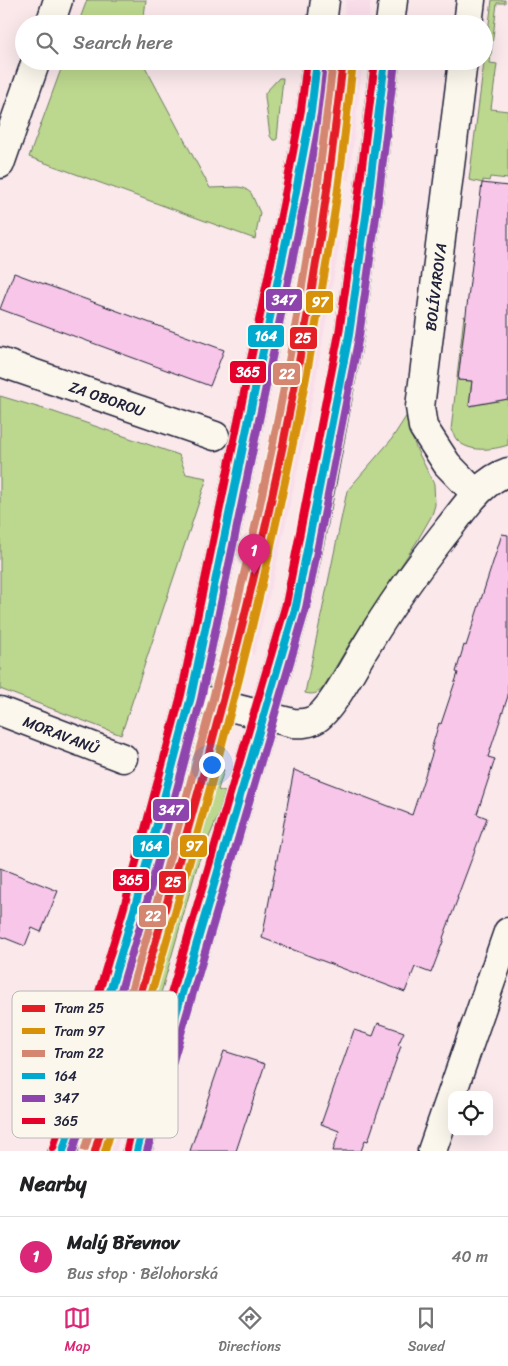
<!DOCTYPE html>
<html lang="en">
<head>
<meta charset="utf-8">
<style>
	:root { --surface:#fff; --page:#f2f2f2; --text:#202124; --muted:#757577; --line:#e0e0e0; --accent:#db2777 }
	body { margin:0; font-family:Sriracha,sans-serif; background:var(--page); color:var(--text) }
	.controls { position:absolute; right:15px; bottom:15px; display:grid; overflow:hidden; border-radius:10px; box-shadow:0 5px 20px #0002 }
	.controls button { width:45px; height:45px; display:grid; place-items:center; padding:0; border:0; border-bottom:1px solid var(--line); background:var(--surface); color:var(--text); font:25px sans-serif }
	.you { position:absolute; left:211px; top:764px; width:18px; height:18px; margin:-12px; border:4px solid #fff; border-radius:50%; background:#1a73e8; box-shadow:0 0 0 8px #1a73e833 }
	.badge { display:grid; place-items:center; width:32px; height:32px; border-radius:50%; background:var(--accent); color:#fff; font-size:16px; font-weight:700 }
	.pin { position:absolute; translate:-50% -41px; filter:drop-shadow(0 1px 2px #0008) }
	.pin::after { content:''; position:absolute; top:26px; width:18px; height:15px; background:inherit; clip-path:polygon(0 0,100% 0,50% 100%) }
	.list { margin:0; padding:0; list-style:none }
	h2 { display:flex; justify-content:space-between; align-items:center; height:65px; margin:0; padding:0 20px; font-size:21px }
	h2 small { font-size:16px; font-weight:400; color:var(--muted) }
	.list li { display:grid; grid-template-columns:32px 1fr auto; gap:15px; align-items:center; box-sizing:border-box; height:80px; padding:0 20px; border-top:1px solid var(--line) }
	.list b { display:block; font-size:19px; white-space:nowrap }
	.list p { margin:0; font-size:16px; white-space:nowrap; color:var(--muted) }
	.list em { font-size:16px; font-style:normal; color:var(--muted) }
	.icon { flex:none; width:28px; height:28px; fill:none; stroke:currentColor; stroke-width:2; stroke-linecap:round; stroke-linejoin:round }
	.map { position:relative; flex:none; width:508px; height:1151px; overflow:hidden }
	.search { position:absolute; background:var(--surface); box-shadow:0 5px 20px #0002; left:15px; right:15px; top:15px; height:55px; display:flex; align-items:center; gap:12px; box-sizing:border-box; padding:0 18px; border-radius:28px; color:var(--muted); font-size:19px }
	.sheet { height:145px; background:var(--surface) }
	nav { display:flex; justify-content:space-around; align-items:center; box-sizing:border-box; height:70px; border-top:1px solid var(--line); background:var(--surface); font-size:14px; color:var(--muted) }
	nav a { display:grid; justify-items:center; gap:2px }
	nav .on { color:var(--accent) }
	.map>svg:first-child { display:block }
	.built { fill:#f9deea }
	.green { fill:#bcd78e; stroke:#6f7c64 }
	.building { fill:#f7c6e8; stroke:#22223b }
	.lines { fill:none; stroke-linecap:round; stroke-linejoin:round }
	.minor-casing { stroke:#22223b; stroke-width:31 }
	.primary-casing { stroke:#22223b; stroke-width:31 }
	.minor { stroke:#fbf7ec; stroke-width:28 }
	.primary { stroke:#fbf7ec; stroke-width:28 }
	.bus-1-casing { stroke:#fbf7ec; stroke-width:11 }
	.bus-2-casing { stroke:#fbf7ec; stroke-width:11 }
	.bus-3-casing { stroke:#fbf7ec; stroke-width:11 }
	.bus-1 { stroke:#00a9ce; stroke-width:8 }
	.bus-2 { stroke:#8e44ad; stroke-width:8 }
	.bus-3 { stroke:#e4002b; stroke-width:8 }
	.tram-1-casing { stroke:#fbf7ec; stroke-width:11 }
	.tram-2-casing { stroke:#fbf7ec; stroke-width:11 }
	.tram-3-casing { stroke:#fbf7ec; stroke-width:11 }
	.tram-1 { stroke:#e31e25; stroke-width:8 }
	.tram-2 { stroke:#d79209; stroke-width:8 }
	.tram-3 { stroke:#d48671; stroke-width:8 }
	.labels { text-anchor:middle; dominant-baseline:central; stroke-width:4; stroke-linejoin:round; paint-order:stroke }
	.street-label { font-size:15px; fill:#22223b; stroke:#fbf7ec }
	.key { fill:#fbf7ec; stroke:#bab7b7; stroke-width:1 }
	.key-label { font-size:14px; fill:#22223b }
	.line-badge { stroke:#fbf7ec; stroke-width:2 }
	.badge-label { font-size:14px; text-anchor:middle; font-weight:bold; fill:#fff }
</style>
</head>
<body>
<div class="map">
<svg width="508" height="1151" viewBox="0 0 508 1151">
	<rect width="100%" height="100%" fill="#fae8eb"/>
	<filter id="ink" filterUnits="userSpaceOnUse"><feTurbulence type="fractalNoise" baseFrequency=".02" numOctaves="2"/><feDisplacementMap in="SourceGraphic" scale="10" xChannelSelector="R" yChannelSelector="G"/><feConvolveMatrix kernelMatrix="1 2 1 2 8 2 1 2 1" color-interpolation-filters="sRGB"/></filter>
	<g filter="url(#ink)">
		<g class="built">
			<path d="M346 0H371L368 24H343Z"/>
			<path d="M338 61H363L349 180 317 176 334 88Z"/>
			<path d="M314 238 340 242 315 385 294 486 273 580 254 655 230 649 249 574 270 483 289 385Z"/>
			<path d="M98 1120 123 1127 116 1151H90Z"/>
		</g>
		<g class="green">
			<path d="M87 0H146L143 24H78Z"/>
			<path d="M492 0H505V3H497L490 63 497 64 491 109 508 111V179L490 177 489 181 483 180V183L469 180Z"/>
			<path d="M64 61H142L210 188 238 187 244 188 251 193 260 213 255 239 29 157Z"/>
			<path d="M279 78H283L277 139 275 140H273L270 136 265 97V93Z"/>
			<path d="M464 316 466 317 458 380 472 381 469 406 508 399V445C493 450 469 453 457 440 455 438 453 433 451 430Z"/>
			<path d="M0 396 54 412 179 455 186 474 207 478 121 735 0 689Z"/>
			<path d="M407 415 412 437 417 450 434 484 435 505 432 515 416 543 351 641 323 688C317 694 313 695 305 693L347 491 391 440Z"/>
			<path d="M200 764 224 770 218 790 225 792 219 814 198 863 123 1127 98 1120Z"/>
		</g>
		<g class="building">
			<path d="M482 183 508 186V399L469 406 472 381 458 380Z"/>
			<path d="M14 273 224 350 210 386 0 309Z"/>
			<path d="M502 534 508 535V696L488 757 495 759 477 814 487 818 457 898H458L443 938 444 939 431 973 415 967 405 992 262 938 294 770 412 815 433 751 431 750 439 723 441 724 458 673 456 672 464 645 466 646Z"/>
			<path d="M0 868 58 891 41 932 32 928 25 946 0 936Z"/>
			<path d="M378 1023 404 1032 398 1045 401 1046 384 1094 368 1141 365 1140 361 1151H333L339 1131 321 1124 354 1030 373 1036Z"/>
			<path d="M224 1051 265 1064 236 1151H190Z"/>
		</g>
		<g class="lines">
			<defs>
				<g id="minor">
					<path d="M50 24 58 0"/>
					<path d="M468 24 471 0"/>
					<path d="M463 61 420 407 423 427 447 464 476 494"/>
					<path d="M0 164 36 61"/>
					<path d="M0 362 215 436"/>
					<path d="M191 697 293 723C303 724 313 723 321 715 337 700 353 667 365 648 390 606 418 567 448 529 465 508 481 481 508 472"/>
					<path d="M0 711 123 758"/>
					<path d="M432 1151 508 932"/>
				</g>
				<g id="primary">
					<path d="M322 24 325 0"/>
					<path d="M390 24 393 0"/>
					<path d="M63 1151 134 910 191 697 293 207 311 112 317 61"/>
					<path d="M137 1151 143 1126 296 606 322 478 349 335 366 216 385 61"/>
				</g>
			</defs>
			<use href="#minor" class="minor-casing"/>
			<use href="#primary" class="primary-casing"/>
			<use href="#minor" class="minor"/>
			<use href="#primary" class="primary"/>
			<defs>
				<g id="bus-1">
					<path d="M63 1151 134 910 191 697 293 207 311 112 317 61"/>
					<path d="M137 1151 143 1126 296 606 349 335 366 216 385 61"/>
				</g>
				<g id="bus-2">
					<path d="M73 1151 144 913 201 699 303 209 321 114 327 62"/>
					<path d="M147 1151 153 1129 306 608 359 336 376 217 395 62"/>
				</g>
				<g id="bus-3">
					<path d="M53 1148 124 907 181 695 283 205 301 110 307 61"/>
					<path d="M127 1149 133 1123 286 604 339 333 356 215 375 61"/>
				</g>
			</defs>
			<use href="#bus-1" class="bus-1-casing"/>
			<use href="#bus-2" class="bus-2-casing"/>
			<use href="#bus-3" class="bus-3-casing"/>
			<use href="#bus-1" class="bus-1"/>
			<use href="#bus-2" class="bus-2"/>
			<use href="#bus-3" class="bus-3"/>
			<defs>
				<path id="tram-1" d="M95 1151C148 965 205 781 250 593 282 460 308 325 327 190 333 147 338 104 343 61"/>
				<path id="tram-2" d="M105 1151C159 966 216 781 260 593 291 462 317 329 337 196 343 152 348 107 353 62"/>
				<path id="tram-3" d="M85 1148C139 963 195 779 240 591 272 459 298 324 317 189 323 147 328 104 333 61"/>
			</defs>
			<use href="#tram-1" class="tram-1-casing"/>
			<use href="#tram-2" class="tram-2-casing"/>
			<use href="#tram-3" class="tram-3-casing"/>
			<use href="#tram-1" class="tram-1"/>
			<use href="#tram-2" class="tram-2"/>
			<use href="#tram-3" class="tram-3"/>
		</g>
	</g>
	<g class="labels">
		<g class="street-label">
			<text transform="translate(436 287) rotate(-83)">BOLÍVAROVA</text>
			<text transform="translate(107 399) rotate(19)">ZA OBOROU</text>
			<text transform="translate(61 735) rotate(21)">MORAVANŮ</text>
		</g>
	</g>
	<rect x="12" y="991" width="166" height="147" rx="8" class="key"/>
	<rect x="22" y="1005" width="23" height="7" fill="#e31e25"/>
	<rect x="22" y="1028" width="23" height="6" fill="#d79209"/>
	<rect x="22" y="1050" width="23" height="7" fill="#d48671"/>
	<rect x="22" y="1073" width="23" height="6" fill="#00a9ce"/>
	<rect x="22" y="1095" width="23" height="7" fill="#8e44ad"/>
	<rect x="22" y="1118" width="23" height="6" fill="#e4002b"/>
	<g class="key-label">
		<text x="54" y="1013">Tram 25</text>
		<text x="54" y="1036">Tram 97</text>
		<text x="54" y="1058">Tram 22</text>
		<text x="54" y="1081">164</text>
		<text x="54" y="1103">347</text>
		<text x="54" y="1126">365</text>
	</g>
	<g class="line-badge">
		<rect x="265" y="288" width="38" height="24" rx="5" fill="#8e44ad"/>
		<rect x="305" y="290" width="29" height="24" rx="5" fill="#d79209"/>
		<rect x="247" y="324" width="38" height="24" rx="5" fill="#00a9ce"/>
		<rect x="289" y="326" width="29" height="24" rx="5" fill="#e31e25"/>
		<rect x="229" y="360" width="38" height="24" rx="5" fill="#e4002b"/>
		<rect x="272" y="362" width="29" height="24" rx="5" fill="#d48671"/>
		<rect x="152" y="798" width="38" height="24" rx="5" fill="#8e44ad"/>
		<rect x="132" y="834" width="38" height="24" rx="5" fill="#00a9ce"/>
		<rect x="179" y="834" width="29" height="24" rx="5" fill="#d79209"/>
		<rect x="112" y="868" width="38" height="24" rx="5" fill="#e4002b"/>
		<rect x="158" y="870" width="29" height="24" rx="5" fill="#e31e25"/>
		<rect x="138" y="904" width="29" height="24" rx="5" fill="#d48671"/>
	</g>
	<g class="badge-label">
		<text x="284" y="305">347</text>
		<text x="320" y="307">97</text>
		<text x="266" y="341">164</text>
		<text x="303" y="343">25</text>
		<text x="248" y="377">365</text>
		<text x="287" y="379">22</text>
		<text x="171" y="815">347</text>
		<text x="151" y="851">164</text>
		<text x="194" y="851">97</text>
		<text x="131" y="885">365</text>
		<text x="173" y="887">25</text>
		<text x="153" y="921">22</text>
	</g>
</svg>
<div class="controls">
<button><svg class="icon" aria-label="locate" viewBox="0 0 24 24"><circle cx="12" cy="12" r="6"/><path d="M12 2v4M12 18v4M2 12h4M18 12h4"/></svg></button>
</div>
<div class="you"></div>
<div class="pin badge" style="left:254px;top:575px">1</div>
<div class="search"><svg class="icon" aria-label="search" viewBox="0 0 24 24"><circle cx="10" cy="10" r="6"/><path d="M15 15l6 6"/></svg>Search here</div>
</div>
<section class="sheet">
<h2>Nearby<small></small></h2>
<ul class="list">
<li><span class="badge">1</span><div><b>Malý Břevnov</b><p>Bus stop · Bělohorská</p></div><em>40 m</em></li>
</ul>
</section>
<nav>
<a class="on"><svg class="icon" aria-label="map" viewBox="0 0 24 24"><path d="M3 6l6-2 6 2 6-2v14l-6 2-6-2-6 2zM9 4v14M15 6v14"/></svg>Map</a>
<a><svg class="icon" aria-label="directions" viewBox="0 0 24 24"><path d="M12 3l9 9-9 9-9-9zM9 14v-3h6M13 9l2 2-2 2"/></svg>Directions</a>
<a><svg class="icon" aria-label="saved" viewBox="0 0 24 24"><path d="M7 4h10v16l-5-4-5 4z"/></svg>Saved</a>
</nav>
</body>
</html>
